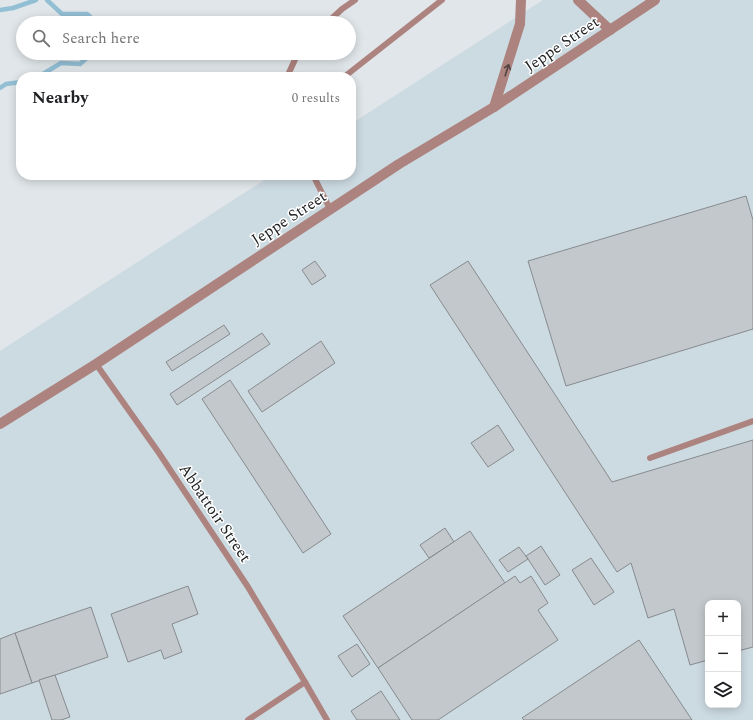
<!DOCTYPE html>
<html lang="en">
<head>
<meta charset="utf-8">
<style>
	:root { --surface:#fff; --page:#f2f2f2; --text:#202124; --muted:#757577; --line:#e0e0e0 }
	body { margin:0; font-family:Spectral,serif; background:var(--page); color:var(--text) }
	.controls { position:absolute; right:12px; bottom:12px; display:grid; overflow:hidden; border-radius:8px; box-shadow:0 2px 10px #0003 }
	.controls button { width:36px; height:36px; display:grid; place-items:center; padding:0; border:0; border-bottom:1px solid var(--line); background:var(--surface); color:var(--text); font:20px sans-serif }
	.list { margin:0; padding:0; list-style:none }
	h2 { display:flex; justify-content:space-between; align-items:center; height:52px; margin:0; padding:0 16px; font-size:17px }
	h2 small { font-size:13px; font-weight:400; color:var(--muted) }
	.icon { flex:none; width:22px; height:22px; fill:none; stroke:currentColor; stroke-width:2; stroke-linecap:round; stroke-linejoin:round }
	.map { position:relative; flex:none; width:753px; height:720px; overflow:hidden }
	.search { position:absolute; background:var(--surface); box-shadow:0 2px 10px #0003; left:16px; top:16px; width:340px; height:44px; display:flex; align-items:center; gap:10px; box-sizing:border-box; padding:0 14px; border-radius:22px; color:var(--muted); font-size:15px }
	.panel { position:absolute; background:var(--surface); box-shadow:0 2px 10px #0003; left:16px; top:72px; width:340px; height:108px; border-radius:16px }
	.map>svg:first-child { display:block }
	.built { fill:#ccdae1; fill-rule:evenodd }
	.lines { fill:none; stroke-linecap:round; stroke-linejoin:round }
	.stream { stroke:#93bfd5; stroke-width:4.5 }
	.building { fill:#c2c8cb; stroke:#868b8e }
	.service { stroke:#ad837f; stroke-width:6 }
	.tertiary { stroke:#ad837f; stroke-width:10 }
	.oneway { stroke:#514443 }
	.labels { text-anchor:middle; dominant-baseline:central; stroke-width:3; stroke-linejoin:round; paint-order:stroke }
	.street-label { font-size:16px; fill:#202223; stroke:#fff }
</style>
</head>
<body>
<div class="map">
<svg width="753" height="720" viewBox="0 0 753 720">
	<rect width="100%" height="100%" fill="#e0e6e9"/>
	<path class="built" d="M543 0H753V720H0V351L272 175H351V124ZM708 603H738V705H708Z"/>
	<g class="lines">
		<g class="stream">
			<path d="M47 0 62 14H87L97 23"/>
			<path d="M0 10 13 8 36 0"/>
			<path d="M38 77 61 63 80 64 90 55V53"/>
			<path d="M0 88 6 84 21 82"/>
		</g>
	</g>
	<g class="building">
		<path d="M746 196 753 220V329L566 386 528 261Z"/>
		<path d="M315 261 326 276 312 285 302 270Z"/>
		<path d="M468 261 612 482 753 440V647L738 651V603H708V660L690 665 674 609 648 618 631 563 617 572 430 285Z"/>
		<path d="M224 325 230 334 172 371 166 362Z"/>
		<path d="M262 333 270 344 177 405 170 394Z"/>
		<path d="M321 341 335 363 262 412 248 391Z"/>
		<path d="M230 380 331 534 303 553 202 399Z"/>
		<path d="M498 425 514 450 488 467 471 443Z"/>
		<path d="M445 528 454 542 429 558 420 545Z"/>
		<path d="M470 531 505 583 378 668 343 616Z"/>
		<path d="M541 546 560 575 545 585 526 556Z"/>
		<path d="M519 547 528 559 508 572 499 560Z"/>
		<path d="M591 558 614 592 594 605 572 570Z"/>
		<path d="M515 576 520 583 531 576 548 603 538 610 558 640 438 720H412L378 668Z"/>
		<path d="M188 586 198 614 172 624 182 652 164 659 161 650 128 662 111 614Z"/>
		<path d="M91 607 108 657 32 683 15 633Z"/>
		<path d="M15 633 32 683 0 694V639Z"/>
		<path d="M639 640 692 720H524L522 718Z"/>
		<path d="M357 644 370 664 352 677 338 656Z"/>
		<path d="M55 675 70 717 61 720H52L39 680Z"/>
		<path d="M381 691 400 720H357L351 711Z"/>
	</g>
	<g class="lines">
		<g class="service">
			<path d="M327 23 342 9 355 0"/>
			<path d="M287 77 298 53"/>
			<path d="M344 77 442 0"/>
			<path d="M313 175 330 209"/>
			<path d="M96 364 159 453 248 587 305 682 248 720"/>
			<path d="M650 458 753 421"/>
			<path d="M305 682 327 720"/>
		</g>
		<g class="tertiary">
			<path d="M578 0 610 30"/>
			<path d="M494 107 520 24 521 0"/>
			<path d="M0 424 96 364 399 164 494 107 655 0"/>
		</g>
	</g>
	<defs><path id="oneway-shaft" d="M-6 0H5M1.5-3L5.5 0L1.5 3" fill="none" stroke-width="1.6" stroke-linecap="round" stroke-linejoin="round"/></defs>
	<use class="oneway" href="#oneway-shaft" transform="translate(507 70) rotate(-72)"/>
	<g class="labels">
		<g class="street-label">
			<text transform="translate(562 44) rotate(-34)">Jeppe Street</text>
			<text transform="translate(289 218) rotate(-33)">Jeppe Street</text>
			<text transform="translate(215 513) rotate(56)">Abbattoir Street</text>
		</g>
	</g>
</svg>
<div class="controls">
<button>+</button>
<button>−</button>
<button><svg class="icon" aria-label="layers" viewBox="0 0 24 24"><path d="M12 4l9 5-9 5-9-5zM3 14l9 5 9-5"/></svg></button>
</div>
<div class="search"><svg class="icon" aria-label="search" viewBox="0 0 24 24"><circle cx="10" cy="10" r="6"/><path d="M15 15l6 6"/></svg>Search here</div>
<section class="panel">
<h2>Nearby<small>0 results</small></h2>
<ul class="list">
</ul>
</section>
</div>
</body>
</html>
